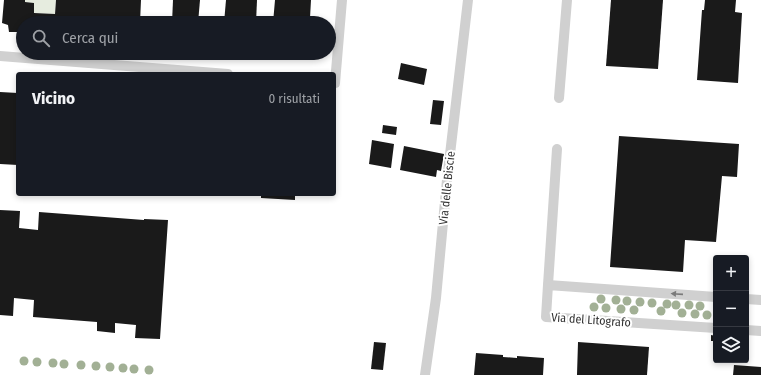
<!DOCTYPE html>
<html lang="it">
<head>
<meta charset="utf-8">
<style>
	:root { --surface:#171b24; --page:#20242c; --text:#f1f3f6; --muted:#9ea1a6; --line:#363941 }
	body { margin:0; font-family:"Fira Sans Condensed",sans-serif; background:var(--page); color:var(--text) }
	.controls { position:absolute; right:12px; bottom:12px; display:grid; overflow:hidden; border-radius:4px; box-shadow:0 2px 6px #0003 }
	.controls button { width:36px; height:36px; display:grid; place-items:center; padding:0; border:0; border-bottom:1px solid var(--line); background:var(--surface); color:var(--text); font:20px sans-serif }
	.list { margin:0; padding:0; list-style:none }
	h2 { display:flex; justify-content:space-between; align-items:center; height:52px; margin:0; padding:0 16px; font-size:17px }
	h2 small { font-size:13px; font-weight:400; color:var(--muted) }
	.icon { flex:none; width:22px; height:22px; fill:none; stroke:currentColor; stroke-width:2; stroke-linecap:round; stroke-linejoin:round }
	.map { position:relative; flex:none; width:761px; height:375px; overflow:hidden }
	.search { position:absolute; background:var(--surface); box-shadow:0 2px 6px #0003; left:16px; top:16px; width:320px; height:44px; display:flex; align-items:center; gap:10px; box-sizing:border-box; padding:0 14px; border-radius:22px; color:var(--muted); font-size:15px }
	.panel { position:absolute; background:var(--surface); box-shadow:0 2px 6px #0003; left:16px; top:72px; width:320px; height:124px; border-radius:4px }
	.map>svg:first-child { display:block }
	.green { fill:#e6ecdf }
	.building { fill:#1a1a1a }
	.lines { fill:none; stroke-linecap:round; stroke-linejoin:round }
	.street { stroke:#d0d0d0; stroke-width:10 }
	.tree { fill:#a2b095 }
	.oneway { fill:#7a7a7a }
	.labels { text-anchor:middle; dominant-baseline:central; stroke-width:4; stroke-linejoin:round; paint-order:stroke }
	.street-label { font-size:12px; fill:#333; stroke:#fff }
</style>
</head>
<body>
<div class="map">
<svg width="761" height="375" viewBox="0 0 761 375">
	<rect width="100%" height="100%" fill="#fff"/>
	<path class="green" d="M25 0H56L55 14 34 13V3L25 2Z"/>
	<g class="building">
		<path d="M4 0H25V2L34 3V13L55 14 56 0H141L140 23H23V32H9L8 25 2 23Z"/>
		<path d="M173 0H200L198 23H172Z"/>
		<path d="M226 0H257L256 23H224Z"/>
		<path d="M275 0H311L310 18H308L307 23H273Z"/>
		<path d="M611 0H663L658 69 606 66Z"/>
		<path d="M705 0H736L735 12 742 13 738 83 697 80 702 10H704Z"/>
		<path d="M401 63 427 69 424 85 398 79Z"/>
		<path d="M0 92 18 93V165L0 164Z"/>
		<path d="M433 100 444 101 441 125 430 124Z"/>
		<path d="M383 125 397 127 396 135 382 133Z"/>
		<path d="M619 136 739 144 737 177 722 176 716 242 685 240 683 272 610 267Z"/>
		<path d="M372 140 394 144 391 168 369 164Z"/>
		<path d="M404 146 444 154 441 171 437 170 436 177 400 170Z"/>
		<path d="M261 194H295V200L261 198Z"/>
		<path d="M0 210 20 211 19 228 38 230 39 212 144 220V219L168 220 160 339 135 338 136 325 115 323V333L97 331V322L33 317 34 300 14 298 13 316 0 315Z"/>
		<path d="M711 335 716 336V341H711Z"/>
		<path d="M374 342 386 343 383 370 371 369Z"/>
		<path d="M578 342 649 347 647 375H577Z"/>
		<path d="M476 353 503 355V357L517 358V356L544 358 543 375H474Z"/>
		<path d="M734 365 761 367V375H733Z"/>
	</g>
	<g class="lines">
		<g class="street">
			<path d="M0 56 228 74"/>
			<path d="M334 83H335L342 0"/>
			<path d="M559 98 567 0"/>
			<path d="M548 285 557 149"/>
			<path d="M716 297 548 285 546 317 716 328"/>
			<path d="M746 299 761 300"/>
			<path d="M746 330 761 331"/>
			<path d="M425 375 436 298 447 180 468 0"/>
		</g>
	</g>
	<g class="tree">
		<circle cx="601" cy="299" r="4.5"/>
		<circle cx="616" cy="300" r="4.5"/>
		<circle cx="627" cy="301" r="4.5"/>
		<circle cx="640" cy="302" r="4.5"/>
		<circle cx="652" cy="303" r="4.5"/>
		<circle cx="667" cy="304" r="4.5"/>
		<circle cx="676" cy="305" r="4.5"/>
		<circle cx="689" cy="305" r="4.5"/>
		<circle cx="700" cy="306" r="4.5"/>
		<circle cx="594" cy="307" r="4.5"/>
		<circle cx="606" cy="308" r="4.5"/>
		<circle cx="621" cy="309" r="4.5"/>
		<circle cx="634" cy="310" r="4.5"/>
		<circle cx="661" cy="311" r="4.5"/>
		<circle cx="682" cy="313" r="4.5"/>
		<circle cx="695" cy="314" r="4.5"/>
		<circle cx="707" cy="315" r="4.5"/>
		<circle cx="24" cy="361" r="4.5"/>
		<circle cx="37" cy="362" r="4.5"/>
		<circle cx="53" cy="363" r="4.5"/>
		<circle cx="64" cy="364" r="4.5"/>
		<circle cx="81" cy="365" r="4.5"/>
		<circle cx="96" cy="366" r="4.5"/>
		<circle cx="110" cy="367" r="4.5"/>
		<circle cx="123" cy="368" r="4.5"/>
		<circle cx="134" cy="369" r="4.5"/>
		<circle cx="149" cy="370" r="4.5"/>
	</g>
	<defs><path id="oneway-solid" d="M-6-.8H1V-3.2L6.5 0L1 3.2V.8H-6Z"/></defs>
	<use class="oneway" href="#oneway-solid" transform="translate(677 294) rotate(-176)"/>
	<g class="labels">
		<g class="street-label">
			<text transform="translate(447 188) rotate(-84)">Via delle Biscie</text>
			<text transform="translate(591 320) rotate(4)">Via del Litografo</text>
		</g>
	</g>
</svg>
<div class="controls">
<button>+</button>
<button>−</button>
<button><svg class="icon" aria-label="layers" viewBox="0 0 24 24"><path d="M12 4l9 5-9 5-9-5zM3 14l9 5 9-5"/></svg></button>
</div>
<div class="search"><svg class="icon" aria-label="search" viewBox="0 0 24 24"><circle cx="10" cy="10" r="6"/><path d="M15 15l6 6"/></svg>Cerca qui</div>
<section class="panel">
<h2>Vicino<small>0 risultati</small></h2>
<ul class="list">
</ul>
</section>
</div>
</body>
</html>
